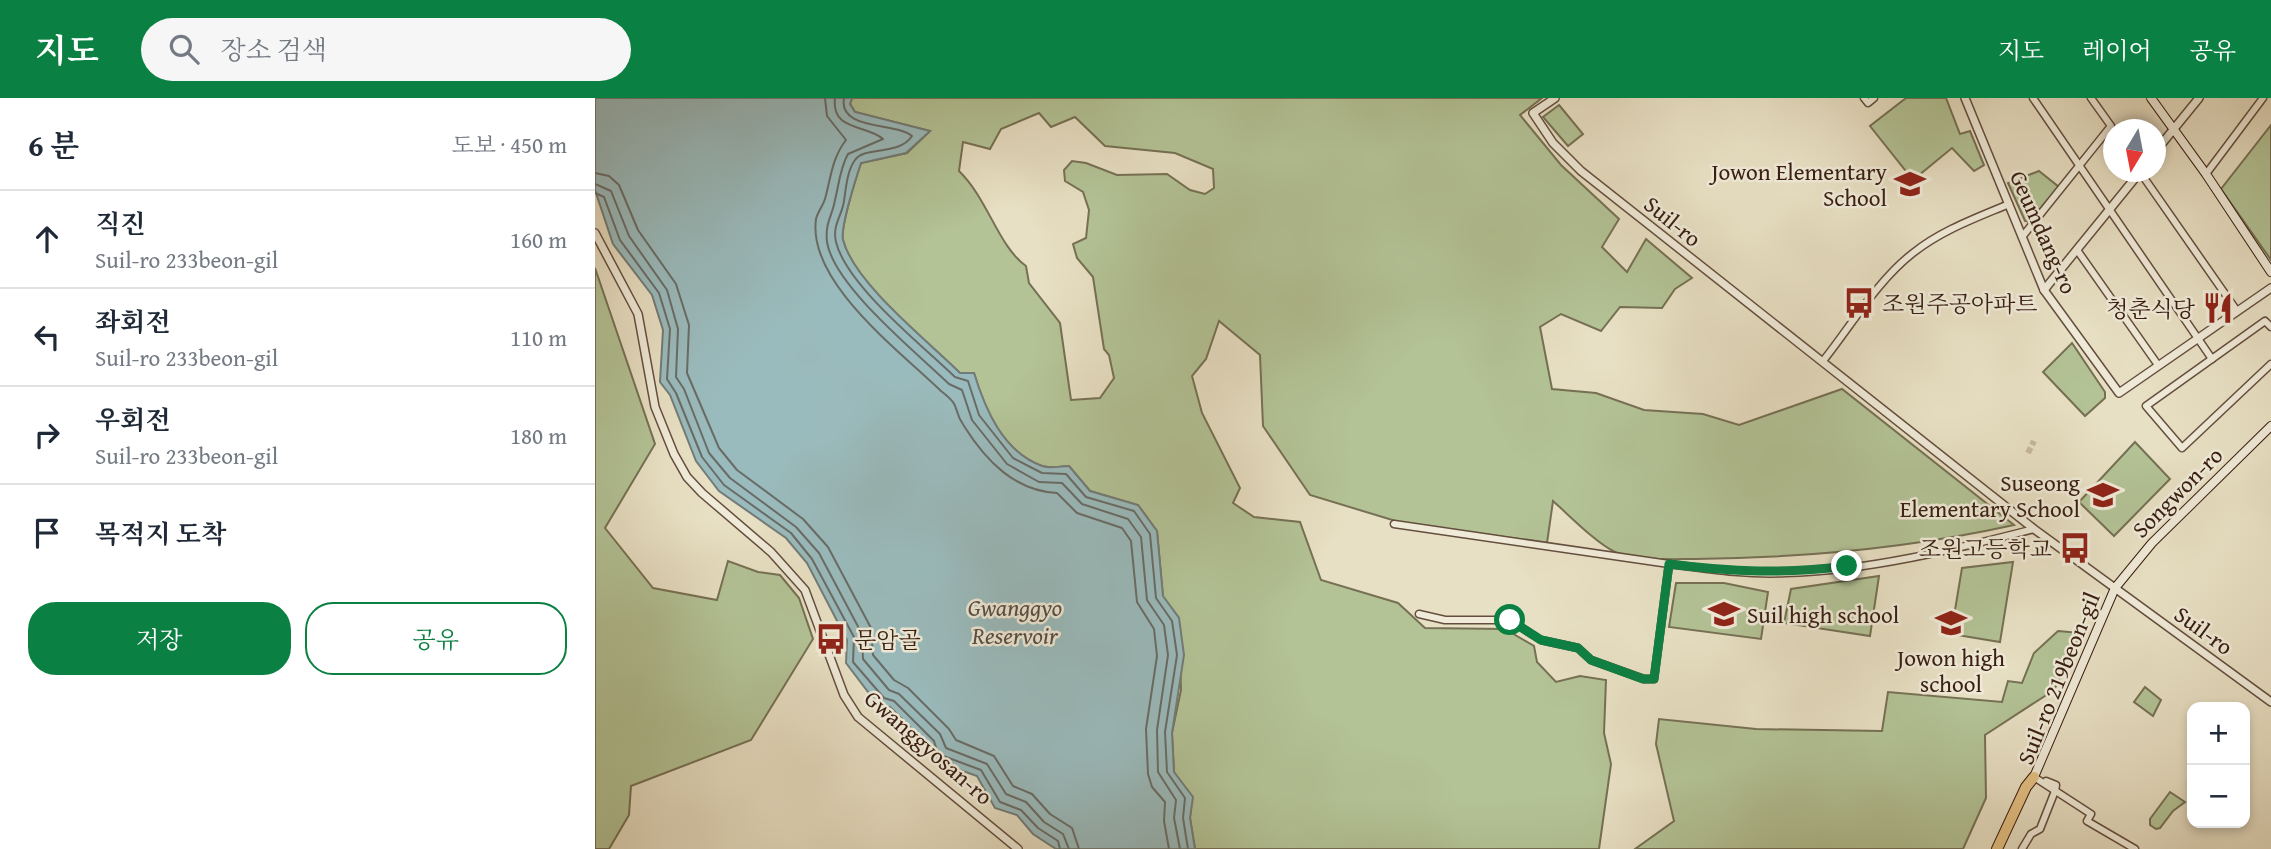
<!DOCTYPE html>
<html lang="ko">
<head>
<meta charset="utf-8">
<style>
	:root { --surface:#fff; --page:#f6f6f7; --text:#1f2937; --muted:#747a83; --line:#e0e1e3; --accent:#0b8043 }
	body { margin:0; font-family:"Gentium Book Plus","Noto Serif KR",serif; background:var(--page); color:var(--text) }
	.controls { position:absolute; right:21px; bottom:21px; display:grid; overflow:hidden; border-radius:14px; box-shadow:0 4px 10px #0003 }
	.controls button { width:63px; height:63px; display:grid; place-items:center; padding:0; border:0; border-bottom:2px solid var(--line); background:var(--surface); color:var(--text); font:35px sans-serif }
	.compass { position:absolute; left:1508px; top:21px; width:63px; height:63px; border-radius:50%; background:var(--surface); box-shadow:0 4px 10px #0003; rotate:190deg }
	.stop { position:absolute; width:21px; height:21px; margin:-16px; border:5px solid #0b8043; border-radius:50%; background:#fff }
	.stop.end { background:#0b8043; border-color:#fff; box-shadow:0 2px 7px #0008 }
	.list { margin:0; padding:0; list-style:none }
	h2 { display:flex; justify-content:space-between; align-items:center; height:91px; margin:0; padding:0 28px; font-size:30px }
	h2 small { font-size:23px; font-weight:400; color:var(--muted) }
	.list li { display:grid; grid-template-columns:46px 1fr auto; gap:21px; align-items:center; box-sizing:border-box; height:98px; padding:0 28px; border-top:2px solid var(--line) }
	.list b { display:block; font-size:26px; white-space:nowrap }
	.list p { margin:0; font-size:23px; white-space:nowrap; color:var(--muted) }
	.list em { font-size:23px; font-style:normal; color:var(--muted) }
	.actions { display:flex; gap:14px; padding:21px 28px }
	.actions a { flex:1; padding:16px 0; border:2px solid var(--accent); border-radius:28px; text-align:center; font-size:24px; color:var(--accent) }
	.actions .main { background:var(--accent); color:#fff }
	.icon { flex:none; width:38px; height:38px; fill:none; stroke:currentColor; stroke-width:2; stroke-linecap:round; stroke-linejoin:round }
	.map { position:relative; flex:none; width:1676px; height:751px; overflow:hidden }
	header { display:flex; align-items:center; gap:42px; box-sizing:border-box; height:98px; padding:0 35px; background:var(--accent); color:#fff }
	header strong { font-size:33px }
	nav { display:flex; gap:38px; margin-inline-start:auto; font-size:24px }
	.search { width:490px; height:63px; background:var(--page); display:flex; align-items:center; gap:18px; box-sizing:border-box; padding:0 24px; border-radius:38px; color:var(--muted); font-size:26px }
	main { display:flex }
	aside { flex:1; background:var(--surface) }
	.map>svg:first-child { display:block }
	.green { fill:#b3c396; stroke:#767054; stroke-width:2; fill-rule:evenodd }
	.water { fill:#9abbbd; stroke:#737c78; stroke-width:2 }
	.lines { fill:none; stroke-linecap:round; stroke-linejoin:round }
	.shore { stroke:#696c67; stroke-width:2 }
	.minor-tunnel { stroke:#c5b9a0; stroke-width:6; stroke-dasharray:6 3; stroke-linecap:butt }
	.minor-casing { stroke:#644e3e; stroke-width:9 }
	.tertiary-casing { stroke:#644e3e; stroke-width:10 }
	.secondary-casing { stroke:#381e11; stroke-width:10 }
	.trunk-casing { stroke:#381e11; stroke-width:12 }
	.minor { stroke:#f0ebd9; stroke-width:6 }
	.tertiary { stroke:#f0ebd9; stroke-width:7 }
	.secondary { stroke:#f0ebd9; stroke-width:8 }
	.trunk { stroke:#e4c082; stroke-width:10 }
	.route { stroke:#0b8043; stroke-width:9 }
	.labels { text-anchor:middle; dominant-baseline:central; stroke-width:5; stroke-linejoin:round; paint-order:stroke }
	.poi-label { font-size:23px; fill:#381e11; stroke:#f0ebd9; text-anchor:end }
	.street-label { font-size:23px; fill:#381e11; stroke:#f0ebd9 }
	.water-label { font-size:24px; font-style:italic; fill:#554d45; stroke:#f0ebd9 }
</style>
</head>
<body>
<header>
<strong>지도</strong>
<div class="search"><svg class="icon" aria-label="search" viewBox="0 0 24 24"><circle cx="10" cy="10" r="6"/><path d="M15 15l6 6"/></svg>장소 검색</div>
<nav><a>지도</a><a>레이어</a><a>공유</a></nav>
</header>
<main>
<aside>
<h2>6 분<small>도보 · 450 m</small></h2>
<ul class="list">
<li><svg class="icon" aria-label="ahead" viewBox="0 0 24 24"><path d="M12 20V5M6 11l6-6 6 6"/></svg><div><b>직진</b><p>Suil-ro 233beon-gil</p></div><em>160 m</em></li>
<li><svg class="icon" aria-label="left" viewBox="0 0 24 24"><path d="M17 20v-9H6M10 6l-5 5 5 5"/></svg><div><b>좌회전</b><p>Suil-ro 233beon-gil</p></div><em>110 m</em></li>
<li><svg class="icon" aria-label="right" viewBox="0 0 24 24"><path d="M7 20v-9h11M14 6l5 5-5 5"/></svg><div><b>우회전</b><p>Suil-ro 233beon-gil</p></div><em>180 m</em></li>
<li><svg class="icon" aria-label="arrive" viewBox="0 0 24 24"><path d="M6 21V4h12l-3 4 3 4H6"/></svg><div><b>목적지 도착</b></div></li>
</ul>
<div class="actions"><a class="main">저장</a><a>공유</a></div>
</aside>
<div class="map">
<svg width="1676" height="751" viewBox="0 0 1676 751">
	<rect width="100%" height="100%" fill="#e8e0c4"/>
	<filter id="stains"><feTurbulence type="fractalNoise" baseFrequency=".00286" numOctaves="4"/><feColorMatrix values="0 0 0 0 .2 0 0 0 0 .09 0 0 0 0 .02 0 0 0 .5 -.17"/></filter>
	<radialGradient id="worn" r=".72"><stop offset=".6" stop-color="#630" stop-opacity="0"/><stop offset="1" stop-color="#630" stop-opacity=".3"/></radialGradient>
	<g class="green">
		<path d="M257 0H947L925 17 966 67 1024 121 1007 149 1032 174 1051 141 1097 180 1080 191 1067 210 1025 209 1006 233 966 216 945 229 957 291 1001 295 1049 312 1108 316 1144 327 1247 291 1419 427C1315 450 1207 460 1100 461 1079 461 1039 463 1020 454 1001 445 975 418 958 403L952 445 804 424 715 397 668 328 665 257 624 223 611 261 597 278 607 315 645 390 638 405 659 419 705 424 726 482 803 505 830 530 910 531 939 548 942 564 961 584 985 578 1011 582 1009 635 1016 666 1004 751H600L595 720 597 699 579 674 577 635 586 592 584 520 568 499 562 433 543 407 495 393 474 368C466 368 455 371 447 368 408 354 390 312 379 275H365C333 243 259 185 248 142 245 130 261 80 266 65L312 55 335 33 260 14 255 6ZM444 15 456 29 480 19 510 48 580 55 618 71 619 90 610 96 595 92 572 76 522 77 491 65 477 63 469 72 470 83 488 94 494 112 491 140 478 146 482 160 498 179 509 251 514 257 519 280 505 300 476 302 465 225 434 185 431 168C403 148 393 101 364 73L368 44 395 51 406 31Z"/>
		<path d="M1311 0H1351L1365 36 1375 33 1389 67 1379 73 1357 50 1318 82 1275 28Z"/>
		<path d="M964 7 988 36 973 48 948 19Z"/>
		<path d="M1676 27V162L1626 91Z"/>
		<path d="M1444 73 1464 89 1434 124 1430 123 1413 85Z"/>
		<path d="M0 170 60 346 10 430 58 490 122 502 133 463 163 474 185 477 204 500 218 541 156 642 36 688 34 717 14 751H0Z"/>
		<path d="M1477 245 1510 294V300L1490 318 1448 274Z"/>
		<path d="M1540 344 1575 381 1519 438 1484 404Z"/>
		<path d="M1418 464 1405 544 1356 536 1367 470Z"/>
		<path d="M1284 478 1275 538 1189 525 1196 491Z"/>
		<path d="M1081 485H1129L1173 494 1166 541 1074 529Z"/>
		<path d="M1463 533 1486 535 1459 592 1390 637 1391 700 1368 751H1040L1079 723 1061 646 1064 621 1161 631 1287 633 1293 594 1407 604 1413 583 1427 585 1439 555Z"/>
		<path d="M1550 589 1566 602 1558 618 1539 604Z"/>
		<path d="M1575 694 1590 704 1578 713 1565 730 1561 731 1555 727V721Z"/>
	</g>
	<path class="water" d="M0 0H257L255 6 260 14 335 33 311 55 266 65C261 80 245 130 248 142 259 185 333 243 365 275H379C390 311 408 354 447 368 455 371 466 368 474 368L495 393 543 407 562 433 568 498 584 520 589 557 577 635 579 674 598 699 595 720 600 751H461L438 736 422 717 400 710 382 678 337 662 334 648 295 609 283 607 251 565 252 542 212 465 191 440 124 393 101 363 75 297 65 284 68 232 57 197 18 146 0 92Z"/>
	<g class="lines">
		<g class="shore">
			<path d="M230 0 232 18 251 42C237 60 236 79 230 101 228 108 223 113 221 121 212 184 305 253 346 293 368 310 356 309 369 328 391 363 420 393 462 395L482 415 527 430 536 443 542 504 559 531 562 558 551 631 553 676 557 689 570 704 569 723 574 751"/>
			<path d="M240 0C236 34 272 26 288 41L253 56C245 70 244 86 240 102 237 119 230 124 232 144 239 188 321 254 354 286L367 292 377 322 412 366 444 384 467 385 487 406 533 421 546 439 552 502 569 527 573 557 562 632 563 674 581 702 579 720 585 751"/>
			<path d="M249 0C243 33 301 24 317 38 304 58 269 48 260 62 252 73 251 90 249 103 247 118 237 127 241 144 252 188 327 247 360 279L373 283 384 317 418 360 447 375 471 376 491 399 539 413 555 436 561 500 577 523 582 557 570 634 572 674 590 700 588 720 593 751"/>
			<path d="M0 75 14 78 24 87 43 132 81 186 94 227 92 275 124 350 142 372 208 421 233 449 276 530 278 557 299 582 313 590 354 631 361 642 399 658 418 688 437 696 455 716 477 730 484 751"/>
			<path d="M0 86 16 93 34 138 72 192 83 231 81 279 89 291 114 355 135 380 201 429 224 455 267 536 268 561 294 592 304 596 345 636 351 650 392 666 411 696 431 704 449 724 468 736 474 751"/>
			<path d="M0 95 9 99 25 142 64 195 75 231 72 281 81 295 107 359 129 387 196 435 217 461 259 539 258 564 289 600 299 603 339 643 343 656 386 672 405 704 426 712 443 730 463 743 465 751"/>
		</g>
		<path class="minor-tunnel" d="M1433 355 1439 343"/>
		<defs>
			<g id="minor">
				<path d="M1269 0 1273 5 1279 0"/>
				<path d="M1438 0 1617 261"/>
				<path d="M1545 74 1642 213"/>
				<path d="M1611 76 1668 0"/>
				<path d="M1427 139 1516 28 1496 0"/>
				<path d="M1482 152 1563 267"/>
				<path d="M1676 229 1670 223 1551 308 1587 350 1676 266"/>
				<path d="M1228 263C1256 228 1282 183 1318 155 1347 132 1381 120 1414 106"/>
				<path d="M799 426 1074 466"/>
				<path d="M824 516 850 522H915L946 542 983 550 996 562 1049 581H1059L1074 466C1113 471 1152 477 1191 475 1271 473 1362 451 1439 431"/>
				<path d="M1439 679 1496 716 1492 723 1540 751"/>
				<path d="M1427 751 1436 736 1445 731 1460 693 1461 687 1451 683"/>
			</g>
			<g id="tertiary">
				<path d="M960 0 938 15 958 45 986 73 1439 431 1676 604"/>
				<path d="M1370 0 1449 192 1524 295 1676 190"/>
				<path d="M1560 54 1604 0"/>
				<path d="M0 135 43 216 60 309 79 356 92 379 107 395 176 454 210 492 249 597 263 619 423 751"/>
				<path d="M1449 192 1545 74"/>
			</g>
			<g id="secondary">
				<path d="M1556 0 1611 76 1676 174"/>
				<path d="M1439 679 1520 490 1557 445 1676 328"/>
			</g>
			<path id="trunk" d="M1402 751 1431 689 1439 679"/>
		</defs>
		<use href="#minor" class="minor-casing"/>
		<use href="#tertiary" class="tertiary-casing"/>
		<use href="#secondary" class="secondary-casing"/>
		<use href="#trunk" class="trunk-casing"/>
		<use href="#minor" class="minor"/>
		<use href="#tertiary" class="tertiary"/>
		<use href="#secondary" class="secondary"/>
		<use href="#trunk" class="trunk"/>
	</g>
	<g class="lines">
		<path class="route" d="M915 522 946 542 983 550 996 562 1048 581H1059L1074 466C1138 474 1188 476 1252 468"/>
	</g>
	<defs>
		<symbol id="school-bare" viewBox="-9 -9 18 18"><path d="M0-5L7-2L0 1L-7-2ZM-4 1L0 2.5L4 1V4Q0 6-4 4Z" fill="#8f2418" stroke="#f0ebd9" stroke-width="2.5" paint-order="stroke"/></symbol>
		<symbol id="bus-bare" viewBox="-9 -9 18 18"><path d="M-5-6H5V4H4V6H2V4H-2V6H-4V4H-5ZM-3.5-4V0h7V-4ZM-3.5 1.2v1.5H-2V1.2ZM2 1.2v1.5H3.5V1.2Z" fill="#8f2418" stroke="#f0ebd9" stroke-width="2.5" paint-order="stroke"/></symbol>
		<symbol id="restaurant-bare" viewBox="-9 -9 18 18"><path d="M-5-6h1v4h1v-4h1v4h1v-4h1v5L-1.5 .5V6h-2V.5L-5-1ZM5-6V6H3V1.5H1.5Q1.5-4 5-6Z" fill="#8f2418" stroke="#f0ebd9" stroke-width="2.5" paint-order="stroke"/></symbol>
	</defs>
	<g fill-rule="evenodd">
		<use href="#school-bare" x="1293" y="64" width="44" height="44"/>
		<use href="#bus-bare" x="1242" y="183" width="44" height="44"/>
		<use href="#restaurant-bare" x="1601" y="188" width="44" height="44"/>
		<use href="#school-bare" x="1486" y="375" width="44" height="44"/>
		<use href="#bus-bare" x="1458" y="428" width="44" height="44"/>
		<use href="#school-bare" x="1107" y="494" width="44" height="44"/>
		<use href="#school-bare" x="1334" y="503" width="44" height="44"/>
		<use href="#bus-bare" x="214" y="519" width="44" height="44"/>
	</g>
	<g class="labels">
		<g class="poi-label">
			<text x="1292" y="73">Jowon Elementary<tspan x="1292" dy="26">School</tspan></text>
			<text x="1287" y="205" text-anchor="start">조원주공아파트</text>
			<text x="1600" y="210">청춘식당</text>
			<text x="1485" y="384">Suseong<tspan x="1485" dy="26">Elementary School</tspan></text>
			<text x="1457" y="450">조원고등학교</text>
			<text x="1152" y="516" text-anchor="start">Suil high school</text>
			<text x="259" y="541" text-anchor="start">문암골</text>
			<text x="1356" y="559" text-anchor="middle">Jowon high<tspan x="1356" dy="26">school</tspan></text>
		</g>
		<g class="street-label">
			<text transform="translate(1078 123) rotate(39)">Suil-ro</text>
			<text transform="translate(1449 134) rotate(66)">Geumdang-ro</text>
			<text transform="translate(1582 394) rotate(-45)">Songwon-ro</text>
			<text transform="translate(1609 532) rotate(36)">Suil-ro</text>
			<text transform="translate(1463 580) rotate(-68)">Suil-ro 219beon-gil</text>
			<text transform="translate(334 649) rotate(41)">Gwanggyosan-ro</text>
		</g>
		<g class="water-label">
			<text x="420" y="509">Gwanggyo<tspan x="420" dy="28">Reservoir</tspan></text>
		</g>
	</g>
	<rect width="100%" height="100%" filter="url(#stains)"/>
	<rect width="100%" height="100%" fill="url(#worn)"/>
</svg>
<div class="controls">
<button>+</button>
<button>−</button>
</div>
<svg class="compass" viewBox="-18 -18 36 36"><path d="M0-13l5 13h-10z" fill="#e53935"/><path d="M0 13l5-13h-10z" fill="#747a83"/></svg>
<div class="stop" style="left:915px;top:522px"></div>
<div class="stop end" style="left:1252px;top:468px"></div>
</div>
</main>
</body>
</html>
